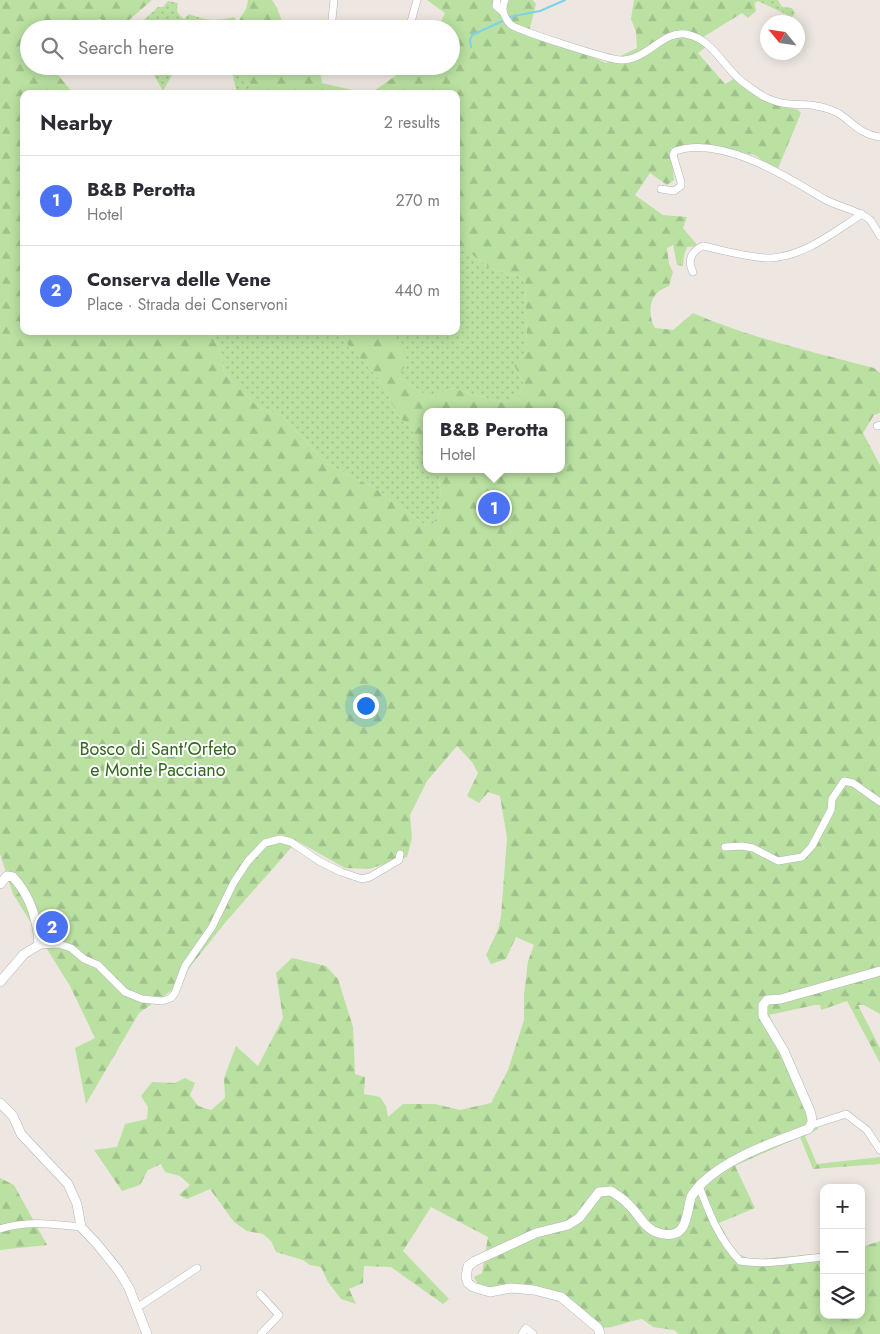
<!DOCTYPE html>
<html lang="en">
<head>
<meta charset="utf-8">
<style>
	:root { --surface:#fff; --page:#f7f7f7; --text:#2b2b33; --muted:#7c7c81; --line:#e1e1e2; --accent:#4b73f1 }
	body { margin:0; font-family:Jost,sans-serif; background:var(--page); color:var(--text) }
	.controls { position:absolute; right:15px; bottom:15px; display:grid; overflow:hidden; border-radius:10px; box-shadow:0 2px 12px #0003 }
	.controls button { width:45px; height:45px; display:grid; place-items:center; padding:0; border:0; border-bottom:1px solid var(--line); background:var(--surface); color:var(--text); font:25px sans-serif }
	.compass { position:absolute; left:760px; top:15px; width:45px; height:45px; border-radius:50%; background:var(--surface); box-shadow:0 2px 12px #0003; rotate:299deg }
	.you { position:absolute; left:365px; top:705px; width:18px; height:18px; margin:-12px; border:4px solid #fff; border-radius:50%; background:#1a73e8; box-shadow:0 0 0 8px #1a73e833 }
	.badge { display:grid; place-items:center; width:32px; height:32px; border-radius:50%; background:var(--accent); color:#fff; font-size:16px; font-weight:700 }
	.pin { position:absolute; translate:-50% -50%; border:2px solid #fff; box-shadow:0 1px 5px #0006 }
	.popup { position:absolute; left:423px; top:408px; width:142px; height:65px; box-sizing:border-box; display:grid; place-content:center; border-radius:10px; background:var(--surface); filter:drop-shadow(0 1px 4px #0005); font-size:16px; white-space:nowrap; color:var(--muted) }
	.popup b { font-size:19px; color:var(--text) }
	.popup::after { content:''; position:absolute; left:50%; top:100%; margin-left:-10px; border:10px solid transparent; border-top-color:var(--surface) }
	.list { margin:0; padding:0; list-style:none }
	h2 { display:flex; justify-content:space-between; align-items:center; height:65px; margin:0; padding:0 20px; font-size:21px }
	h2 small { font-size:16px; font-weight:400; color:var(--muted) }
	.list li { display:grid; grid-template-columns:32px 1fr auto; gap:15px; align-items:center; box-sizing:border-box; height:90px; padding:0 20px; border-top:1px solid var(--line) }
	.list b { display:block; font-size:19px; white-space:nowrap }
	.list p { margin:0; font-size:16px; white-space:nowrap; color:var(--muted) }
	.list em { font-size:16px; font-style:normal; color:var(--muted) }
	.icon { flex:none; width:28px; height:28px; fill:none; stroke:currentColor; stroke-width:2; stroke-linecap:round; stroke-linejoin:round }
	.map { position:relative; flex:none; width:880px; height:1334px; overflow:hidden }
	.search { position:absolute; background:var(--surface); box-shadow:0 2px 12px #0003; left:20px; top:20px; width:440px; height:55px; display:flex; align-items:center; gap:12px; box-sizing:border-box; padding:0 18px; border-radius:28px; color:var(--muted); font-size:19px }
	.panel { position:absolute; background:var(--surface); box-shadow:0 2px 12px #0003; left:20px; top:90px; width:440px; height:245px; border-radius:10px }
	.map>svg:first-child { display:block }
	.grass { fill:url(#grass-dots) }
	.forest { fill:url(#forest-firs) }
	.lines { fill:none; stroke-linecap:round; stroke-linejoin:round }
	.stream { stroke:#7bd2e9; stroke-width:2 }
	.minor-casing { stroke:#b1b4bd; stroke-width:8 }
	.tertiary-casing { stroke:#b1b4bd; stroke-width:10 }
	.minor { stroke:#fff; stroke-width:7 }
	.tertiary { stroke:#fff; stroke-width:9 }
	.labels { text-anchor:middle; dominant-baseline:central; stroke-width:4; stroke-linejoin:round; paint-order:stroke }
	.park-label { font-size:18px; fill:#33681f; stroke:#fff }
</style>
</head>
<body>
<div class="map">
<svg width="880" height="1334" viewBox="0 0 880 1334">
	<defs>
		<pattern id="grass-dots" width="8" height="8" patternUnits="userSpaceOnUse" patternTransform="scale(1.25)"><rect width="8" height="8" fill="#bae1a1"/><path d="M2 2h.1M6 6h.1" fill="none" stroke="#a0c18b" stroke-width="1.8" stroke-linecap="round"/></pattern>
		<pattern id="forest-firs" width="22" height="20" patternUnits="userSpaceOnUse" patternTransform="scale(1.25)"><rect width="22" height="20" fill="#bae1a1"/><path d="M5 1l3.5 6h-7zM16 11l3.5 6h-7z" fill="#a0c18b"/></pattern>
	</defs>
	<rect width="100%" height="100%" fill="#eee7e1"/>
	<g class="grass">
		<path d="M754 0H778L782 7 792 8 795 13 792 17 758 1 755 3Z"/>
		<path d="M168 1 178 3C176 11 177 14 184 19L189 14C205 21 218 21 234 17L242 29H134L158 7H163Z"/>
		<path d="M149 66H177L163 91Z"/>
		<path d="M229 66H237V74L254 86 253 94H237L233 76Z"/>
		<path d="M456 246C470 250 470 253 480 261 491 270 505 274 518 275L525 282 527 351 514 365 524 384 520 394 512 402 496 401 452 388 431 398 396 376 380 331H456Z"/>
		<path d="M210 331H341L340 336 379 379 400 418 412 429 419 446 426 455V469L439 470C441 476 439 480 440 486 442 507 444 506 432 525H425L378 490 327 464 282 416 257 406 224 372 221 352Z"/>
	</g>
	<g class="forest">
		<path d="M0 0H152L120 28 100 19 76 27V29H29V66H53L52 68 74 94H24V331H210L221 352 224 372 257 406 282 416 327 464 378 490 425 525H432C445 505 441 507 440 486 439 479 441 476 439 469H562V412H426V455L419 446 412 429 400 418 379 379 340 336 341 331H380L399 343 404 352V368L396 376 431 398 452 388 496 401 512 402 520 394 524 384 514 365 527 351 525 282 518 275C505 274 491 270 480 261 470 253 470 251 456 246V94H370L409 66H451V29H437L445 13 427 0H533L536 4 528 36 567 46 606 63 637 48 636 32 631 19 634 0H754L756 11 748 18 742 13 697 41 706 47 698 53 725 84 735 78 777 104 798 110 801 113 777 171 755 155 724 149 671 148 674 180 667 185 650 173 635 195 663 215 687 217 683 228 698 246 687 247 684 255 683 266 677 265 673 245 667 248 669 264 673 272 669 286C665 288 660 290 658 292 648 301 649 318 655 328L673 330 693 313C750 338 813 352 874 368L880 373V413L874 415 863 433 880 465V1014L864 1005H858L880 1048V1063L847 1001 821 1010 820 1005H815L769 1015 818 1129 805 1136 817 1164 880 1157V1164L813 1169 800 1137 735 1166 755 1208 719 1223 736 1253 752 1260 824 1253V1315H861V1247L880 1241V1334H679L674 1330 653 1327 642 1319C627 1321 614 1329 598 1328L561 1297 534 1290 490 1292 480 1287 474 1277 482 1273 488 1237 431 1207 403 1251 449 1299 443 1304 391 1267 364 1266 363 1283 349 1289 356 1304 341 1299 328 1282 321 1267 310 1265 303 1260 276 1252 271 1241 263 1234 247 1231 234 1222 210 1189 187 1199 179 1195 190 1185 180 1176 165 1172 161 1164 148 1170 140 1185 122 1191 94 1150 117 1147 125 1124 147 1119 148 1107 141 1096 152 1082 175 1083 185 1078 195 1083 190 1095 198 1106 211 1110 225 1098 224 1078 236 1046 258 1066 283 1018 276 973 292 958 326 966 338 979 353 1027 355 1074 365 1077 364 1094 380 1097 386 1106 388 1117 403 1104H435L460 1110 491 1103 508 1070 524 1020V995L528 961 534 945 516 937 506 959 491 964 486 955 498 930 501 916 507 838 500 796 488 792 479 803 467 796 478 773 472 762 457 746 427 781 410 815 412 838 407 857 369 869 345 868 297 841 224 924 171 991 139 1013 86 1104 75 1048 95 1038 70 986 13 894 0 854Z"/>
		<path d="M248 0H272L277 8 285 29H242L238 22 246 9Z"/>
		<path d="M237 66H299L320 69 322 83 369 94H253L254 86 237 74Z"/>
		<path d="M0 1178 14 1185 47 1245 0 1250Z"/>
	</g>
	<g class="lines">
		<g class="stream">
			<path d="M509 17 540 11 565 0"/>
			<path d="M471 47 470 40 472 35 505 20"/>
		</g>
		<defs>
			<g id="minor">
				<path d="M497 0 496 6 503 12"/>
				<path d="M505 0C501 9 503 16 510 24 516 30 610 60 621 60 646 61 663 30 686 34 711 39 720 61 737 77 743 83 751 88 758 93 766 99 781 104 790 104 798 105 808 104 816 106 823 107 832 110 838 113 854 123 859 134 880 137"/>
				<path d="M331 29 334 0"/>
				<path d="M409 29 417 0"/>
				<path d="M328 71V66"/>
				<path d="M661 189 674 191 681 186V182L673 155 675 151C721 135 786 176 824 199 836 206 863 212 870 220 874 225 877 231 880 236"/>
				<path d="M693 272C687 261 691 251 703 246 722 250 753 259 772 258 806 255 834 232 862 214"/>
				<path d="M877 426 880 425"/>
				<path d="M725 847 742 846 753 848 778 861 802 857 812 846 831 810 832 799 844 781 853 783 880 802"/>
				<path d="M39 945 59 944 71 948 84 959 98 965 125 992 142 999 162 1001 171 998 175 993 185 966 212 927 234 882 248 861 265 843 280 839 291 842 319 861 341 872 362 879 370 877 399 860 400 854"/>
				<path d="M812 1125 846 1114 867 1130 880 1150"/>
				<path d="M699 1186C710 1215 719 1239 740 1261 768 1266 796 1259 824 1257"/>
				<path d="M0 1229C28 1220 52 1224 81 1227"/>
				<path d="M260 1294 279 1315 261 1334"/>
				<path d="M138 1307 197 1268"/>
				<path d="M522 1334 526 1328 533 1334"/>
			</g>
			<g id="tertiary">
				<path d="M0 884 7 876 13 877C30 895 38 921 39 945L24 954 0 982"/>
				<path d="M0 1103 13 1116 21 1134 68 1184 77 1204 81 1227 97 1244 118 1270 129 1288 147 1334"/>
				<path d="M600 1334 598 1328 561 1297 534 1290 511 1288 490 1292 473 1287 468 1283 466 1277 468 1266 475 1261 536 1233 568 1225 579 1218 599 1192 611 1191C617 1195 624 1199 629 1205 639 1214 645 1230 659 1233 688 1241 686 1215 691 1197 693 1193 697 1189 700 1185 728 1157 772 1143 808 1129 814 1123 812 1119 810 1111L784 1051 763 1016V1005L767 1000 781 999 880 971"/>
			</g>
		</defs>
		<use href="#minor" class="minor-casing"/>
		<use href="#tertiary" class="tertiary-casing"/>
		<use href="#minor" class="minor"/>
		<use href="#tertiary" class="tertiary"/>
	</g>
	<g class="labels">
		<g class="park-label">
			<text x="158" y="749">Bosco di Sant'Orfeto<tspan x="158" dy="21">e Monte Pacciano</tspan></text>
		</g>
	</g>
</svg>
<div class="controls">
<button>+</button>
<button>−</button>
<button><svg class="icon" aria-label="layers" viewBox="0 0 24 24"><path d="M12 4l9 5-9 5-9-5zM3 14l9 5 9-5"/></svg></button>
</div>
<svg class="compass" viewBox="-18 -18 36 36"><path d="M0-13l5 13h-10z" fill="#e53935"/><path d="M0 13l5-13h-10z" fill="#7c7c81"/></svg>
<div class="you"></div>
<div class="pin badge" style="left:494px;top:508px">1</div>
<div class="popup"><b>B&amp;B Perotta</b>Hotel</div>
<div class="pin badge" style="left:52px;top:927px">2</div>
<div class="search"><svg class="icon" aria-label="search" viewBox="0 0 24 24"><circle cx="10" cy="10" r="6"/><path d="M15 15l6 6"/></svg>Search here</div>
<section class="panel">
<h2>Nearby<small>2 results</small></h2>
<ul class="list">
<li><span class="badge">1</span><div><b>B&amp;B Perotta</b><p>Hotel</p></div><em>270 m</em></li>
<li><span class="badge">2</span><div><b>Conserva delle Vene</b><p>Place · Strada dei Conservoni</p></div><em>440 m</em></li>
</ul>
</section>
</div>
</body>
</html>
